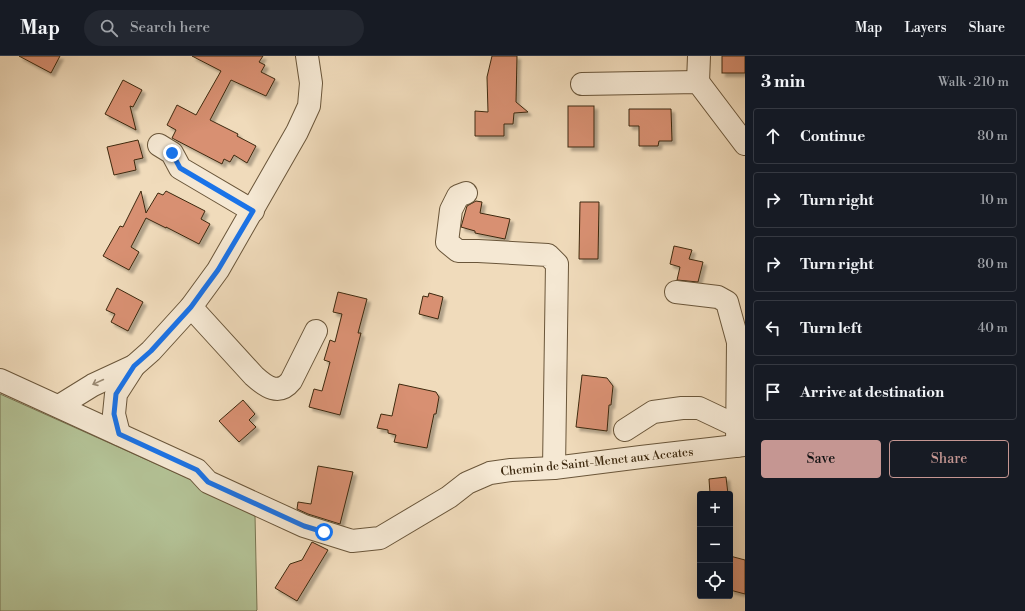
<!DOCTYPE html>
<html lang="en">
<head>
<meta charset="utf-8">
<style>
	:root { --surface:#171b24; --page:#242831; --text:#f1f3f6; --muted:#9ea1a6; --line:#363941; --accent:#c59692 }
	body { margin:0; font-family:"Libre Bodoni",serif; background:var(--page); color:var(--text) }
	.controls { position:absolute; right:12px; bottom:12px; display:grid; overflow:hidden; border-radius:4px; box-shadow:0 4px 16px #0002 }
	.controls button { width:36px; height:36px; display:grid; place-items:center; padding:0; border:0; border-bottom:1px solid var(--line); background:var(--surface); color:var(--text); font:20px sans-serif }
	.stop { position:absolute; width:12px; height:12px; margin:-9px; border:3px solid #1a73e8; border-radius:50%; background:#fff }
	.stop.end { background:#1a73e8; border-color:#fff; box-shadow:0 1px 4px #0008 }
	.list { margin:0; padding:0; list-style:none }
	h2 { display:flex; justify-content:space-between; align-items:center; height:52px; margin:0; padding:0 16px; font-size:17px }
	h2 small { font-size:13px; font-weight:400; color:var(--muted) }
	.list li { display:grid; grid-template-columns:26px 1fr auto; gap:12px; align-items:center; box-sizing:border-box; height:56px; margin:0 8px 8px; padding:0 8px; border:1px solid var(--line); border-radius:4px }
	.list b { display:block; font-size:15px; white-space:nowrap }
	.list em { font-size:13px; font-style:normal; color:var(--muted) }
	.actions { display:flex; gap:8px; padding:12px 16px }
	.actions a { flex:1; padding:9px 0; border:1px solid var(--accent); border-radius:4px; text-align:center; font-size:14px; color:var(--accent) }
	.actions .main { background:var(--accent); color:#111 }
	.icon { flex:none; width:22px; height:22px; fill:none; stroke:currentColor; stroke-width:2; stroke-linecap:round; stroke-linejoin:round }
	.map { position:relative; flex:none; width:745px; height:555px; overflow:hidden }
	header { display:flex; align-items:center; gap:24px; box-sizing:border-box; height:56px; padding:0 20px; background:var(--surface); border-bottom:1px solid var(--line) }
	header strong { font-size:19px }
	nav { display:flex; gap:22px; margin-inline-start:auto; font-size:14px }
	.search { width:280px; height:36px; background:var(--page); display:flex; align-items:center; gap:10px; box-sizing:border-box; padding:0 14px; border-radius:22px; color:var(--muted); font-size:15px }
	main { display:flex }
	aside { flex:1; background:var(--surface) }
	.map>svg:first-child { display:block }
	.green { fill:#b3c195; stroke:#787552 }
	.building { fill:#d89072; stroke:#3d290f; filter:url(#shadow) }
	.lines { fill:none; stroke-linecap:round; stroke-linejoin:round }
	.minor-casing { stroke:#6a563a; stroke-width:24 }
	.minor { stroke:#f5e8d3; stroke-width:22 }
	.oneway { stroke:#998871 }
	.route { stroke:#1a73e8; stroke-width:5 }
	.labels { text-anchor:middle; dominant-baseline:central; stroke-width:3.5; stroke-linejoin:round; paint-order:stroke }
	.street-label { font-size:12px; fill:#3d290f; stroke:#f5e8d3 }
</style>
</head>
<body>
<header>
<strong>Map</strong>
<div class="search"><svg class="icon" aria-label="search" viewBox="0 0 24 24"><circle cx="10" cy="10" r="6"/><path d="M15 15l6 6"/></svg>Search here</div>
<nav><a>Map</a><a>Layers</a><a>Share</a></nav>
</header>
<main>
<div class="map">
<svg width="745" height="555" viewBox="0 0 745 555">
	<defs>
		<filter id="shadow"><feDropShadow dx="3.5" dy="3.5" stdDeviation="1" flood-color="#0004"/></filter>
	</defs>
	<rect width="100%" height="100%" fill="#f0dbbb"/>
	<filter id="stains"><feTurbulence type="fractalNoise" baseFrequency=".005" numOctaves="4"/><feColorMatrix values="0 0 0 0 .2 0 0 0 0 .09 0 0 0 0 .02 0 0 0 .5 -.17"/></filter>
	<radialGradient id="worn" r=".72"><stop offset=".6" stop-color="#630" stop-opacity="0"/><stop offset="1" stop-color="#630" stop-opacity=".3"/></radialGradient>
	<path class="green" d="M0 338 230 441 228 445 255 459 257 554 256 555H0Z"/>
	<g class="building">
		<path d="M19 0H60L51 17Z"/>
		<path d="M192 0H263L259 6 265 9 261 16 275 23 266 40 231 24 210 64 238 78 237 80 256 90 247 107 234 99 230 106 224 103 222 108 172 82 176 74 167 69 177 49 196 59 221 15Z"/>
		<path d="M492 0H517L516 46 528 56 514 57 513 68H504V80H475V55L488 56 487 21Z"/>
		<rect x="722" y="0" width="23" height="17"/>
		<path d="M123 24 142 34 133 51 130 50 136 74 105 58Z"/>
		<rect x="568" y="50" width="26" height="41"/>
		<path d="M629 53H671L672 85H659L658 90H639V70H629Z"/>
		<path d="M138 84 143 102 134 104 136 114 114 119 107 91Z"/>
		<path d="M141 135 146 157 158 137 163 139 166 135 205 155 201 163 210 168 199 188 166 171V172L146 162 131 191 139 196 129 214 103 200 120 170 123 171Z"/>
		<path d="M476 145 482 146 480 157 510 163 505 183 475 177V175L461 171 467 150Z"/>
		<path d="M580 146H599L598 203H579Z"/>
		<path d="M674 190 692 194 689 203 703 206 698 226 677 224 680 211 670 208Z"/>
		<path d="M117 232 143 246 128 275 111 266 115 258 106 254Z"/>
		<path d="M338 236 367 243 358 277H361L340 359 309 351 314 333 322 335 330 306 324 304 330 284 335 286 342 258 333 256Z"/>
		<path d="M429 237 443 241 438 263 419 258 423 240 428 241Z"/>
		<path d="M582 319 607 322 613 330 611 349H609L607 375 576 371Z"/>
		<path d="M399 328 436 336 439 341 436 358H434L427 392 394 386 396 379 388 377V374L377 372 381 358 392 360Z"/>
		<path d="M243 344 255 358 249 364 256 371 239 386 219 365Z"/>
		<path d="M318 410 353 416 340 468 308 458 297 453 298 446 311 448Z"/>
		<path d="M726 421 728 438H710L709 423Z"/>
		<path d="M312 486 328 494 297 545 275 532 290 508 302 504Z"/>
		<path d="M730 500 745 504V538L730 534Z"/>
	</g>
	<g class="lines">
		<defs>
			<g id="minor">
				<path d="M698 26 699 0"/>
				<path d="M582 28 698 26 745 88"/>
				<path d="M159 89 172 97 180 112 253 155"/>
				<path d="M466 137 458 140 451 154 447 186 458 195H478L548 199 557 208 554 412"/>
				<path d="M676 236 718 241 727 246 738 286 737 390"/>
				<path d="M191 251 254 320C266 331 279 340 291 325L316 275"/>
				<path d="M0 324 197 414 208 426 304 470 352 485 380 482 449 441 467 427 490 417 511 414 554 412 641 401 745 389"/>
				<path d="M59 350 93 329 134 310"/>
				<path d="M625 374 653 356 682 352H699L737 370"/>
				<path d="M119 378 114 358 116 338 134 310 151 295 191 251 218 214 297 76 309 50 311 27 307 0"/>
			</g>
		</defs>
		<use href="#minor" class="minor-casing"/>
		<use href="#minor" class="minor"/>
	</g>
	<defs><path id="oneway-shaft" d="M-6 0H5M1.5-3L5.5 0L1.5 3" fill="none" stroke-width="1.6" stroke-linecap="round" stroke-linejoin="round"/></defs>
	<use class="oneway" href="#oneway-shaft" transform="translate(98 326) rotate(155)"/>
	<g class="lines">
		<path class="route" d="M172 97 180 112 253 155 218 214 204 233 191 251 151 295 134 310 116 338 114 358 119 378 197 414 208 426 304 470 324 476"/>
	</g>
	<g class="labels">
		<g class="street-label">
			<text transform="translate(597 406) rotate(-6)">Chemin de Saint-Menet aux Accates</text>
		</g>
	</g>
	<rect width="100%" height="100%" filter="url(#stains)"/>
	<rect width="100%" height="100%" fill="url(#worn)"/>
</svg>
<div class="controls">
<button>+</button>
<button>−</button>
<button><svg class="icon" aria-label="locate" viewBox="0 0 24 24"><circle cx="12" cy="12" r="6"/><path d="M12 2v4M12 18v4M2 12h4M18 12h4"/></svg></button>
</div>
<div class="stop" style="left:324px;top:476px"></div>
<div class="stop end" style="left:172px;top:97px"></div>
</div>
<aside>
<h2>3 min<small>Walk · 210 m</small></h2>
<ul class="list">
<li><svg class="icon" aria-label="ahead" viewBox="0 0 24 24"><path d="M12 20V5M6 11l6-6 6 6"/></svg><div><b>Continue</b></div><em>80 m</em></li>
<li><svg class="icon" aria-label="right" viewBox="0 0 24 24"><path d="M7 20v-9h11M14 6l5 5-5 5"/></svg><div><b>Turn right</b></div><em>10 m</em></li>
<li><svg class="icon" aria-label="right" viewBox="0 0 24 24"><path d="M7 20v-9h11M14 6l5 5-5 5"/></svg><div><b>Turn right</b></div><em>80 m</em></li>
<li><svg class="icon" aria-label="left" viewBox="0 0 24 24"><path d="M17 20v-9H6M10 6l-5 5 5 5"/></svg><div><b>Turn left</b></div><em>40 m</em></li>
<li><svg class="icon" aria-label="arrive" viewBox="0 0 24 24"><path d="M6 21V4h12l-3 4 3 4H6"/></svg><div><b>Arrive at destination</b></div></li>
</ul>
<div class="actions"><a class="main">Save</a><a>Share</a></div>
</aside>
</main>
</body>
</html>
